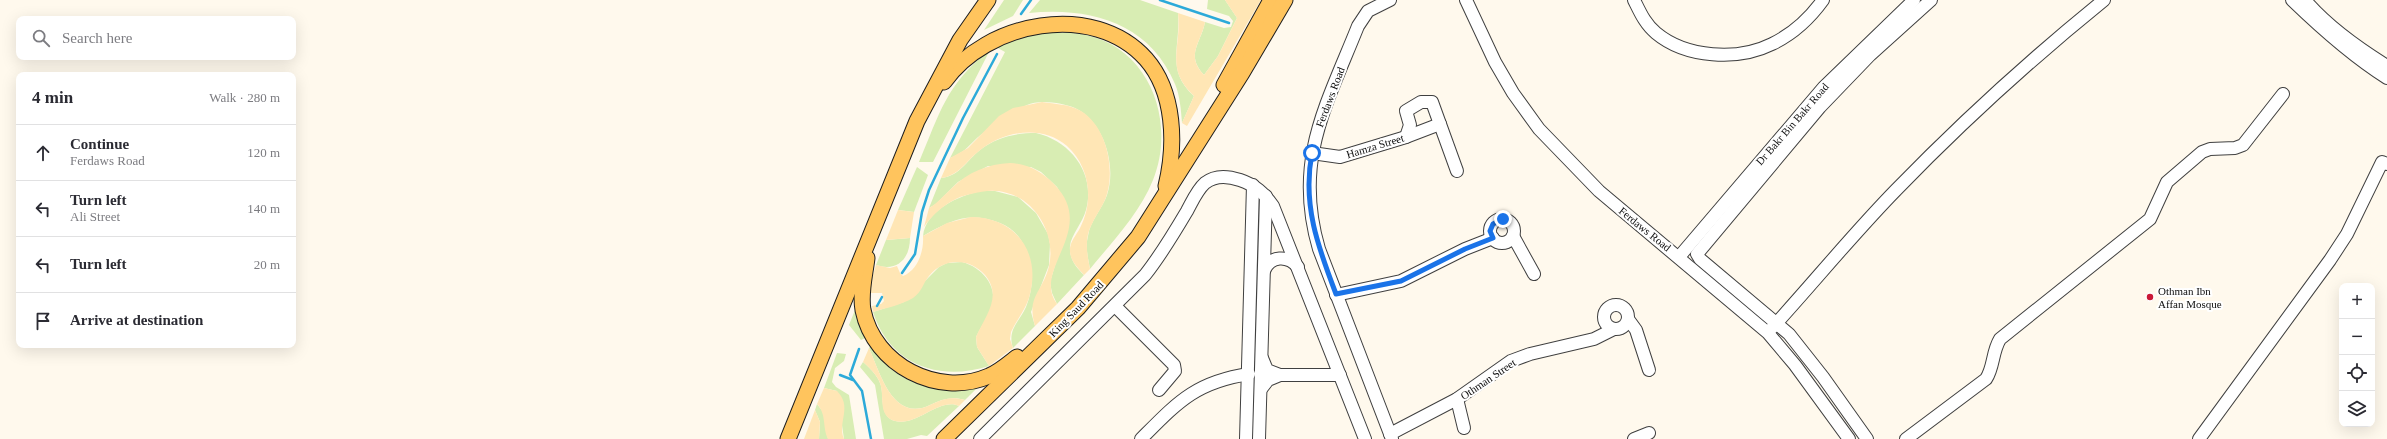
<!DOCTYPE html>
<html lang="en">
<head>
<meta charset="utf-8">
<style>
	:root { --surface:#fff; --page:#f2f2f3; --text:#2b2b33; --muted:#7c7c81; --line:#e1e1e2 }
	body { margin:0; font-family:"Times New Roman",serif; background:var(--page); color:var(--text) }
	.controls { position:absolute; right:12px; bottom:12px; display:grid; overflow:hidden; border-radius:8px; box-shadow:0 4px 16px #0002 }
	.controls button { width:36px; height:36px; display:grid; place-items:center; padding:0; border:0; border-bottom:1px solid var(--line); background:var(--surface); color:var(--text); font:20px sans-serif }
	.stop { position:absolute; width:12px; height:12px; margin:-9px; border:3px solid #1a73e8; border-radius:50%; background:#fff }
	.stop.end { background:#1a73e8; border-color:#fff; box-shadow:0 1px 4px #0008 }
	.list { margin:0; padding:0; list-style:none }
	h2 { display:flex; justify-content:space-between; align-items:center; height:52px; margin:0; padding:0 16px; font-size:17px }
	h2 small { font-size:13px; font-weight:400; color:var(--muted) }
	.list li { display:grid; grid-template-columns:26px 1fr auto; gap:12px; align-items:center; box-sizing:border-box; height:56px; padding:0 16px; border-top:1px solid var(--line) }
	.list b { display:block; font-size:15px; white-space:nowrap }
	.list p { margin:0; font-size:13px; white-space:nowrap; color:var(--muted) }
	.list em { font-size:13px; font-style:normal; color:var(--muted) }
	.icon { flex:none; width:22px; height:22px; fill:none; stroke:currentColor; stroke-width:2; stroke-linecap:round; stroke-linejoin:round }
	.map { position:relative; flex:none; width:2387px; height:439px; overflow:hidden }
	.search { position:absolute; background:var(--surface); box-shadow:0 4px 16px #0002; left:16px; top:16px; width:280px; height:44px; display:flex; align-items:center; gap:10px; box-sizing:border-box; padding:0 14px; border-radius:8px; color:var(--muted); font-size:15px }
	.panel { position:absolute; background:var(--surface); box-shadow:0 4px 16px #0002; left:16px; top:72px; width:280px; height:276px; border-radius:8px }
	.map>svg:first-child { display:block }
	.green { fill:#d8edb3 }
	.sand { fill:#ffe6b5 }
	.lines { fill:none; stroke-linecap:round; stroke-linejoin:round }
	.stream { stroke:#2daad9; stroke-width:2.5 }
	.minor-casing { stroke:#404040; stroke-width:14 }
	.major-casing { stroke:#1e1e1e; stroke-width:17 }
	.minor { stroke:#fff; stroke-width:12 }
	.major { stroke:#ffc45d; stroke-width:15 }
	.route { stroke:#1a73e8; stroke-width:5 }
	.poi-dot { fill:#ca1836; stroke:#fff; stroke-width:1.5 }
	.labels { text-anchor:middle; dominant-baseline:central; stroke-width:4; stroke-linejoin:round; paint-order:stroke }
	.street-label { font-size:11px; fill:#0d0d0d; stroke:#fff }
	.poi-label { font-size:11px; fill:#0d0d0d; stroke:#fff; text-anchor:start }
</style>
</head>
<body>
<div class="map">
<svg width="2387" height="439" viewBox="0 0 2387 439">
	<rect width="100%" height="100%" fill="#fff9ed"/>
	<g class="green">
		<path d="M1004 0H1023L1013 16 984 30Z"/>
		<path d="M1040 0H1140L1178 13C1181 46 1165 70 1194 96L1182 123C1181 110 1180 96 1175 84 1149 22 1089 7 1029 13Z"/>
		<path d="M1208 0H1225L1237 18 1218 56 1204 75C1185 54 1201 44 1205 22L1224 28 1231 27 1233 21 1229 16 1207 9Z"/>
		<path d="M1047 33C1060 33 1073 32 1086 35 1151 49 1176 123 1153 180 1140 213 1112 242 1090 269 1088 258 1085 247 1088 236 1090 221 1102 209 1107 195 1117 165 1104 122 1075 108 1063 103 1039 99 1027 105 1013 111 989 128 977 138 968 147 962 154 950 158L1005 52 996 47 1030 35Z"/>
		<path d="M990 50 933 162H919C940 113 946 84 990 50Z"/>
		<path d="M1036 133C1071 141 1096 174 1086 210 1083 222 1071 235 1070 246 1069 259 1076 267 1084 275L1057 304 1052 293 1050 282 1056 262 1066 204 1057 187 1041 172 1031 167 988 166 958 182 936 204 929 208 941 178C960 176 967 160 980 150 997 137 1016 133 1036 133Z"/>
		<path d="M917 167 928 175 914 212 898 210Z"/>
		<path d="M981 191H995L1018 197 1036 213 1048 234 1050 244 1049 265 1031 312 1035 326 1013 348C1007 330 1019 322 1026 307 1034 287 1034 267 1025 248 1020 236 1012 228 1000 223 969 211 951 220 923 236 926 210 958 196 981 191Z"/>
		<path d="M910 238C910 259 897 272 876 265L886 240Z"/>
		<path d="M962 262C981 267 998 285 992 306 989 317 981 326 976 337L977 347 989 366C939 382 890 365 873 312L904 302 939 267 947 263Z"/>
		<path d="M855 310 865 338 861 340 849 325Z"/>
		<path d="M871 345C896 386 933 392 977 388L965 400C953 396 942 399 930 405 893 423 880 373 869 348Z"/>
		<path d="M837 353 846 354 844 361 835 368 832 382 836 387 849 395 856 439H844L837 391 824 388Z"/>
		<path d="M863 362C870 368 877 375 880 383 885 395 878 416 895 421 916 427 940 397 959 406L927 436 921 435 907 439H884L875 385 860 367Z"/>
		<path d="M817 404 824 413 828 439H819L820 422 815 410Z"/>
	</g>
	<g class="sand">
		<path d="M1225 0H1261L1187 126 1182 123 1194 96C1164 68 1182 47 1178 13L1205 22C1201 43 1185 55 1204 75L1218 56 1237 18Z"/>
		<path d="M1042 102C1055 104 1069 104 1081 111 1106 126 1115 167 1107 194 1104 205 1097 213 1092 224 1084 238 1087 254 1090 269L1084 275C1078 268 1071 262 1070 252 1069 242 1076 236 1080 228 1094 201 1090 167 1067 146 1042 124 1003 131 979 151 966 161 959 176 941 178L950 158 968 148 999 116 1013 108Z"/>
		<path d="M1010 163C1028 164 1041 171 1054 184 1099 230 1031 269 1057 304L1035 326C1026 296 1043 292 1049 266 1056 236 1037 201 1007 193 995 189 983 191 971 194 953 197 934 212 924 227L929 208C938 203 944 195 952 188 968 172 988 164 1010 163Z"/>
		<path d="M898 210 914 212 910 238 886 240Z"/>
		<path d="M971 217C1014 217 1041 251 1030 294 1027 308 1017 319 1011 332L1010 339 1013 348 989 366 977 347 976 337C985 316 1003 297 985 275 970 258 944 257 929 276 923 283 922 292 913 298 901 305 886 308 873 312L872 306 881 304 884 301 882 293H871V281L876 265 890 268 897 266 900 273 903 276C918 270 924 251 923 236L947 223Z"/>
		<path d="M869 348C880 373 893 423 930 405 943 399 951 396 965 400L959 406C940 397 916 427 895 421 877 416 885 396 880 383 877 375 870 368 863 362Z"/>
		<path d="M824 388 837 391C853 407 837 422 844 439H828C822 427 827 415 817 404Z"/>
		<path d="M815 410 820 422 819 439H804Z"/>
	</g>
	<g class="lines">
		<g class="stream">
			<path d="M1160 0 1229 23"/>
			<path d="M1021 14 1031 0"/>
			<path d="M902 273 915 254 922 212 929 190 963 118 997 54"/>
			<path d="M877 306 882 297"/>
			<path d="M859 349 850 375 862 391 871 439"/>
			<path d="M840 375 853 380"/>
		</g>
		<defs>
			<g id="minor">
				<path d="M1390 0 1368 11 1358 26C1326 106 1293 161 1319 249L1392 439"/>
				<path d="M1466 0 1495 62 1513 93 1539 129 1599 191 1768 333 1795 365 1849 439"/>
				<path d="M1634 0C1640 12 1645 24 1656 33 1686 58 1738 61 1772 44 1793 34 1810 18 1823 0"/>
				<path d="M2292 0C2322 29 2352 56 2387 78"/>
				<path d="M2305 0C2327 26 2358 48 2387 66"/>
				<path d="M1406 137 1410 125 1406 111 1421 102H1432L1457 171"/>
				<path d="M1312 153 1340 157 1406 137 1440 124"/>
				<circle cx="1502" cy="231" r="12"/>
				<path d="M1513 236 1534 274"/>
				<path d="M1679 257 1824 87 1914 0"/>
				<path d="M1264 271C1270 255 1288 255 1298 267"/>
				<path d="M1336 295 1401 281 1465 249 1493 238"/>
				<circle cx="1616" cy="317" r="12"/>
				<path d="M1115 306 1174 365 1175 371 1159 390"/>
				<path d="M1628 319 1636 330 1649 370"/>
				<path d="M1772 328C1814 282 1853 234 1896 190 1961 123 2031 59 2104 0"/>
				<path d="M1280 375H1340"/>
				<path d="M1261 389 1268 380 1280 375 1267 370 1262 358"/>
				<path d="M1457 399 1464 428"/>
				<path d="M1390 434 1457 399 1511 361 1530 354 1594 339 1614 329"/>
				<path d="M980 439 1145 275C1161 255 1174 233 1187 211 1192 202 1197 190 1205 183 1215 175 1228 176 1240 180 1255 185 1264 193 1273 206L1365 439"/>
				<path d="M1141 439C1177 403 1195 382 1249 374"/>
				<path d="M1246 439 1253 185"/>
				<path d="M1259 439 1266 196"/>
				<path d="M1634 439 1649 433"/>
				<path d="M1867 439 1823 377 1789 334 1700 259 1697 254 1820 107 1870 55 1931 0"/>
				<path d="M1906 439 1986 379C1994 367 1992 352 2000 339L2150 219 2167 182 2202 152 2210 149 2235 148 2243 145 2283 94"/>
				<path d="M2199 439 2330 260 2347 234 2382 162 2387 164"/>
			</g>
			<g id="major">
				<path d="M944 82C986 22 1093 0 1146 59 1175 92 1176 145 1166 186"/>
				<path d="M1224 85 1271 0"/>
				<path d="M867 258C865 275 860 293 863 310 874 365 938 398 989 376 999 372 1008 364 1017 357"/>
				<path d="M788 439 917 121 960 40 988 0"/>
				<path d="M944 439 1078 308 1138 237 1242 73 1285 0"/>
			</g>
		</defs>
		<use href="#minor" class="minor-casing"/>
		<use href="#major" class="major-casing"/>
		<use href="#minor" class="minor"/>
		<use href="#major" class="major"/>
	</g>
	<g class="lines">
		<path class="route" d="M1312 153C1302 204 1318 247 1336 294L1401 281 1465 249 1493 238 1490 231 1493 224 1503 219"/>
	</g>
	<circle class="poi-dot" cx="2150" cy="297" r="4"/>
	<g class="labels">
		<g class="street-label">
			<text transform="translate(1330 97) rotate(-69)">Ferdaws Road</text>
			<text transform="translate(1792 124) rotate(-49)">Dr Bakr Bin Bakr Road</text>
			<text transform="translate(1375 146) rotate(-17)">Hamza Street</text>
			<text transform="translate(1645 229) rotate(39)">Ferdaws Road</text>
			<text transform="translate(1076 309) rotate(-46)">King Saud Road</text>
			<text transform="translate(1488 379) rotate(-34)">Othman Street</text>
		</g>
		<g class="poi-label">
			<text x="2158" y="291">Othman Ibn<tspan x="2158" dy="13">Affan Mosque</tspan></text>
		</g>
	</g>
</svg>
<div class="controls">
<button>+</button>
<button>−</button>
<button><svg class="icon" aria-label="locate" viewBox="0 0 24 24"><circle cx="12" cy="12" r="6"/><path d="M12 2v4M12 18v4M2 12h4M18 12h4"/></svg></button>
<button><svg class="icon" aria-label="layers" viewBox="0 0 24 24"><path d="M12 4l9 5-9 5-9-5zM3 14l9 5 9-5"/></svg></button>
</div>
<div class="stop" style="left:1312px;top:153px"></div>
<div class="stop end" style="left:1503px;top:219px"></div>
<div class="search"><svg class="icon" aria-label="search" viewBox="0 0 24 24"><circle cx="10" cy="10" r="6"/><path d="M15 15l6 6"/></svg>Search here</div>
<section class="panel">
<h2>4 min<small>Walk · 280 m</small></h2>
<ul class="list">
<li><svg class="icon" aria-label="ahead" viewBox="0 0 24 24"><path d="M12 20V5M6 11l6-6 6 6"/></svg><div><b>Continue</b><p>Ferdaws Road</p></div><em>120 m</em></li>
<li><svg class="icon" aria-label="left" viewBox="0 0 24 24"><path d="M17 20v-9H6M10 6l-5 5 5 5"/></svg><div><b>Turn left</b><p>Ali Street</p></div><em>140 m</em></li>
<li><svg class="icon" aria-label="left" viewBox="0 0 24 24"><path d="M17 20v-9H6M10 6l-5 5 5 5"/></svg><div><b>Turn left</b></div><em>20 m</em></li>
<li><svg class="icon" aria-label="arrive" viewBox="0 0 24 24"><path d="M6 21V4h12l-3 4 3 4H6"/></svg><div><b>Arrive at destination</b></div></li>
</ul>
</section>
</div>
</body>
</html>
